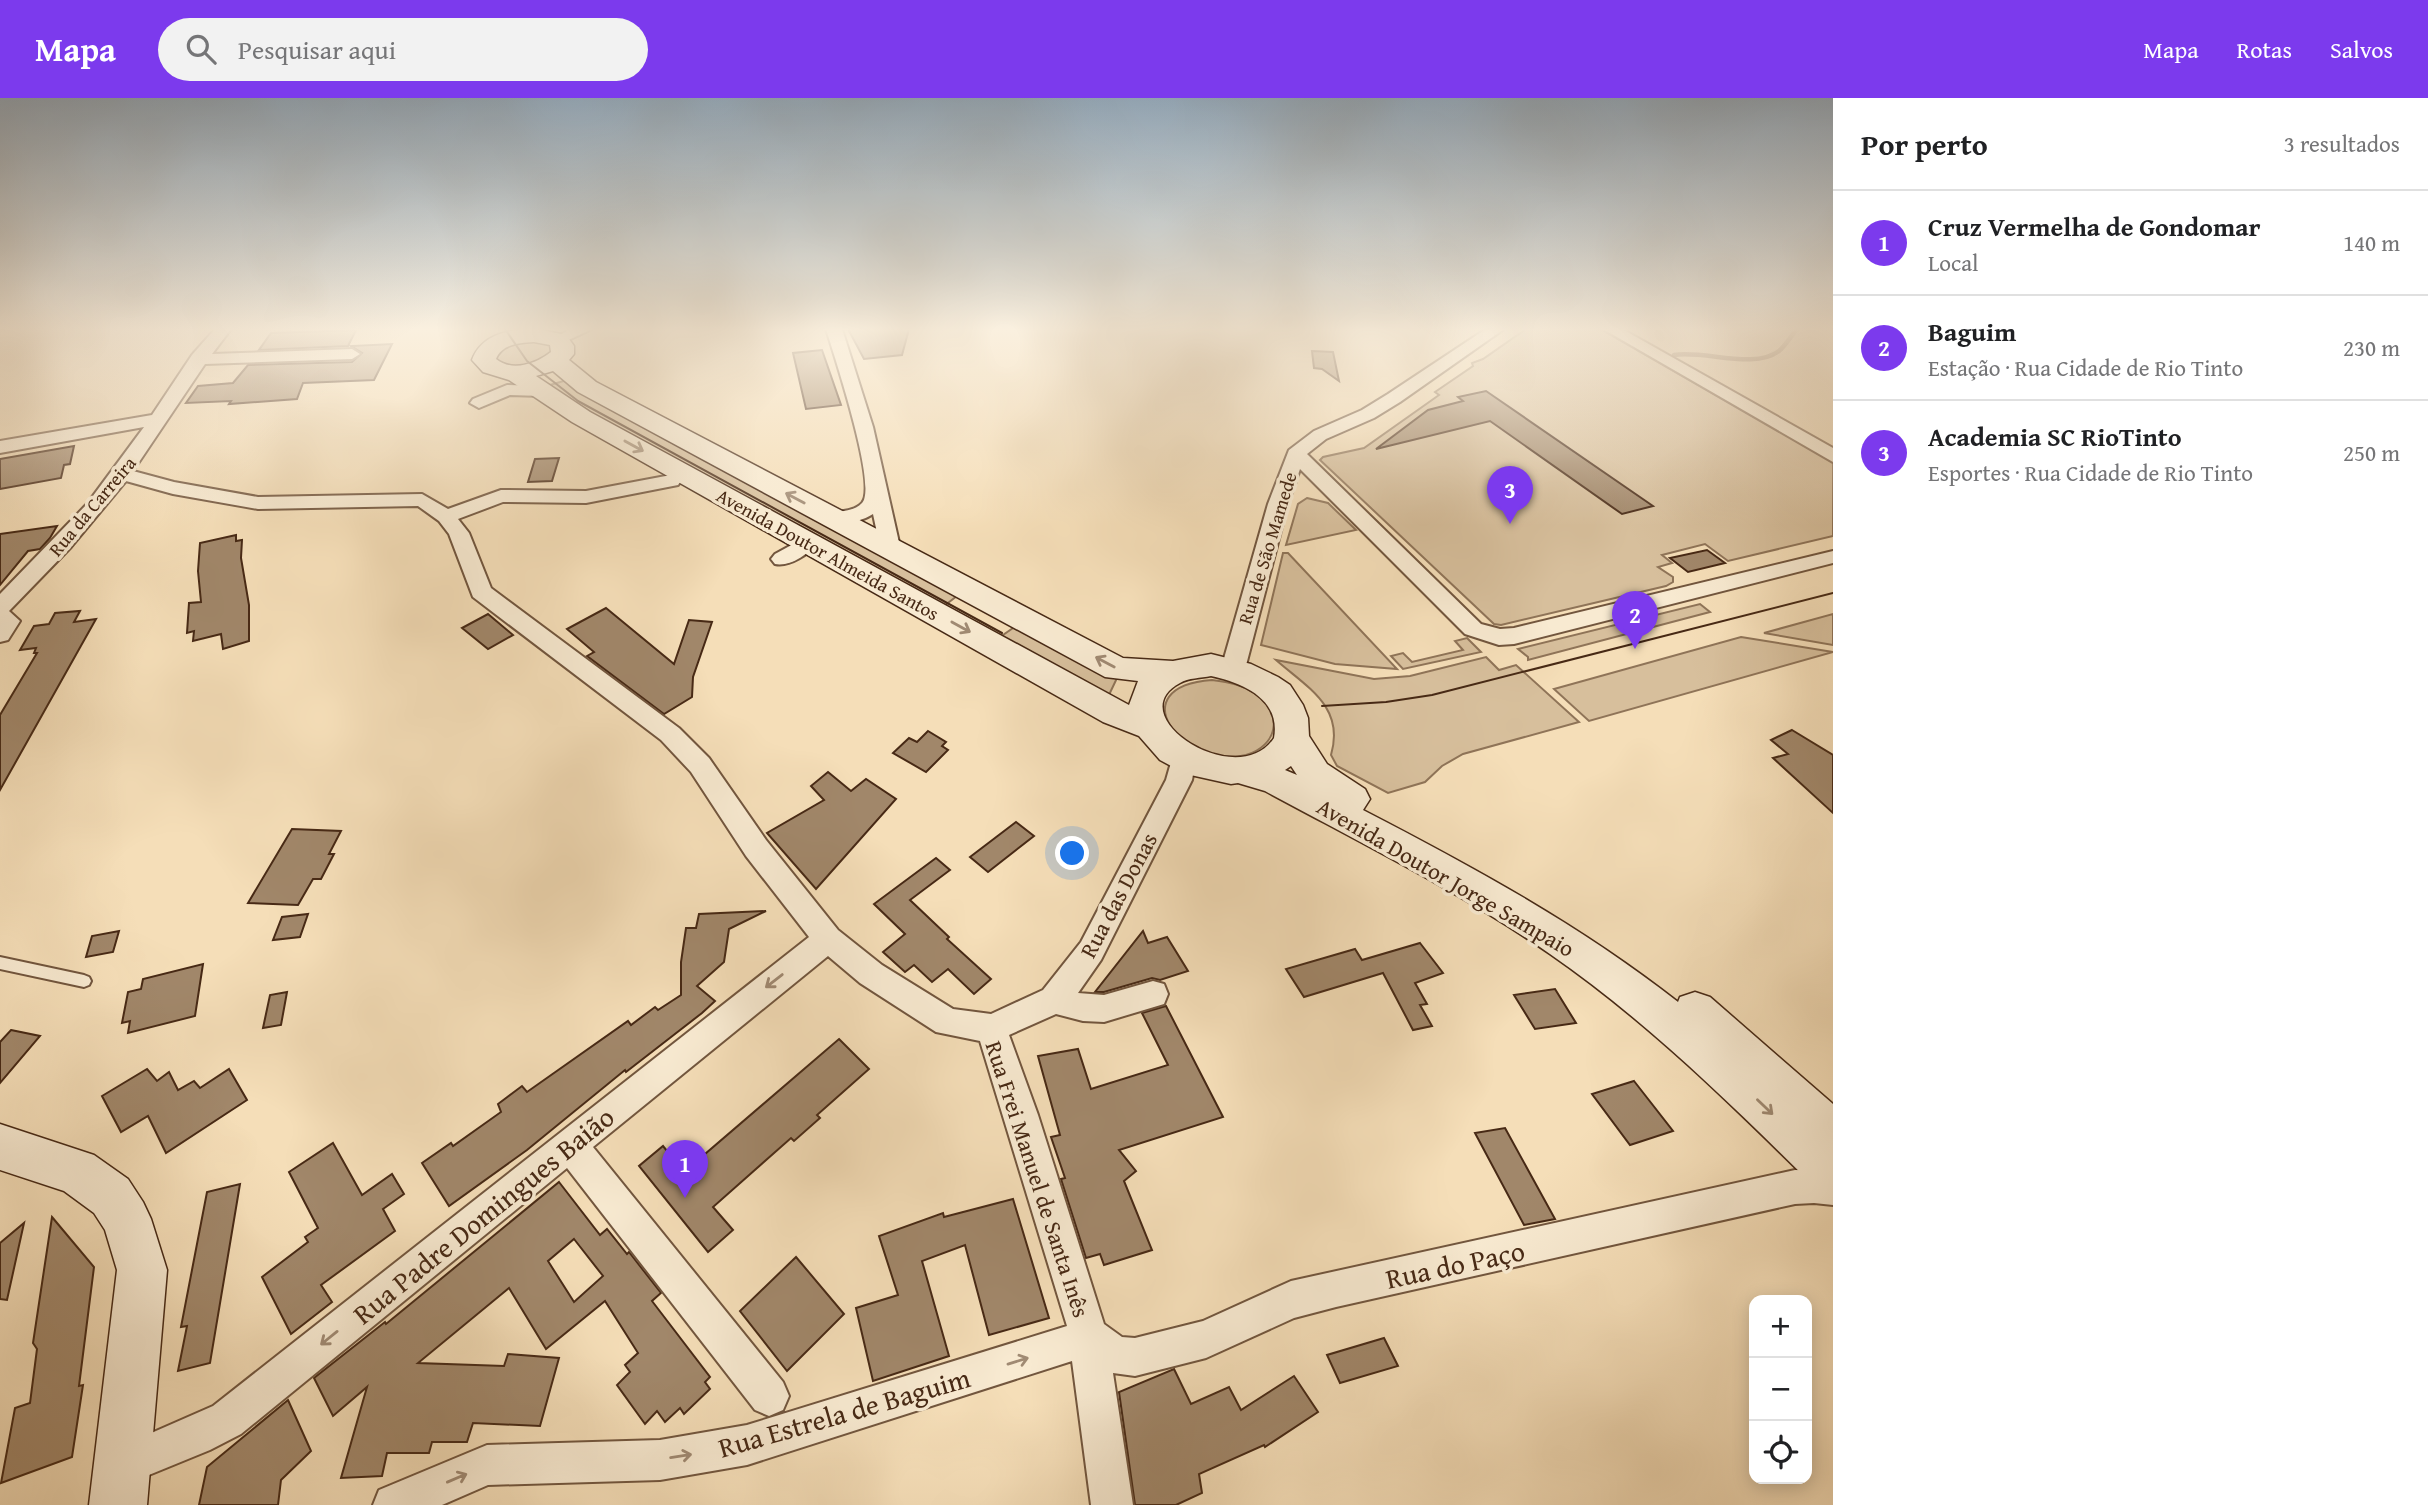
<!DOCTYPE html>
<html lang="pt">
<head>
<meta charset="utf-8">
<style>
	:root { --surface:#fff; --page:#f2f2f2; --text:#202124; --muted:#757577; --line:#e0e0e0; --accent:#7c3aed }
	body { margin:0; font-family:"Gentium Book Plus",serif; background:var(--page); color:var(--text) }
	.controls { position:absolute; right:21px; bottom:21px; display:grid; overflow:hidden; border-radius:14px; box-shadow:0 4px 18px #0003 }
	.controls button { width:63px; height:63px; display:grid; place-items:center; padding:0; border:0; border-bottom:2px solid var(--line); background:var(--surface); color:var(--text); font:35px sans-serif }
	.you { position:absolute; left:1073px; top:756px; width:24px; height:24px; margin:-18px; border:5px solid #fff; border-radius:50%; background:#1a73e8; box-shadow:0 0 0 10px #1a73e833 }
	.badge { display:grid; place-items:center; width:46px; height:46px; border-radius:50%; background:var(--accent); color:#fff; font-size:23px; font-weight:700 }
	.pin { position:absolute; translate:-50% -58px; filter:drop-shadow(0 2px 4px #0008) }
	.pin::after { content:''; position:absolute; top:37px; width:24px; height:21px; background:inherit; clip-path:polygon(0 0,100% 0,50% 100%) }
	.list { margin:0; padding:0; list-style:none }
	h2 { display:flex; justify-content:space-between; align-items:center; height:91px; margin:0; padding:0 28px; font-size:30px }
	h2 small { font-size:23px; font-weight:400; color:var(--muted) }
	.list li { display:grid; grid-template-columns:46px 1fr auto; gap:21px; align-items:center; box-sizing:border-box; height:105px; padding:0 28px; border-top:2px solid var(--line) }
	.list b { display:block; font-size:26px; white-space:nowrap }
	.list p { margin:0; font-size:23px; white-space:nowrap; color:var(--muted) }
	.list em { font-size:23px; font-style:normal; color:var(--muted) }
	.icon { flex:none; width:38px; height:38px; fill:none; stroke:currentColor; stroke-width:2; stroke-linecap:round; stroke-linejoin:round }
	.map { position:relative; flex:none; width:1833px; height:1407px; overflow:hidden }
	header { display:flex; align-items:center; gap:42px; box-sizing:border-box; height:98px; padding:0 35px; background:var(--accent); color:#fff }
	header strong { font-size:33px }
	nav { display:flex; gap:38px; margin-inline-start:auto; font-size:24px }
	.search { width:490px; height:63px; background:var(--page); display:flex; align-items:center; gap:18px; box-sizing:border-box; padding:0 24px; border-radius:38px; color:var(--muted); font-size:26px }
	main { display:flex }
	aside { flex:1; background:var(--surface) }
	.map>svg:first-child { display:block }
	.green { fill:#d7bf9c; stroke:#8f7458; stroke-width:2; fill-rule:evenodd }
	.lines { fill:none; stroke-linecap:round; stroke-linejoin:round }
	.stream { stroke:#8c7056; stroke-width:4.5 }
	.building { fill:#a1876a; stroke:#472915; stroke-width:2; fill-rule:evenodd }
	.lane-casing { stroke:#72563e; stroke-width:4 }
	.street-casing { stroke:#72563e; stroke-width:4 }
	.secondary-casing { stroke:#472915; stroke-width:3 }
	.lane { fill:#f8ead1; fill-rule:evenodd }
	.street { fill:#f8ead1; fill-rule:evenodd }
	.secondary { fill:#f8ead1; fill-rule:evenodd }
	.tram { stroke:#472915; stroke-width:2 }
	.oneway { stroke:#a08a73 }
	.labels { text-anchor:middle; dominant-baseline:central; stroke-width:7; stroke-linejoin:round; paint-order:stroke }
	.far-street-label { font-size:19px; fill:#472915; stroke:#f8ead1 }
	.street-label { font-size:23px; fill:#472915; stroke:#f8ead1 }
	.near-street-label { font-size:28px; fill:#472915; stroke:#f8ead1 }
</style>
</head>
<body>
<header>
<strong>Mapa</strong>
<div class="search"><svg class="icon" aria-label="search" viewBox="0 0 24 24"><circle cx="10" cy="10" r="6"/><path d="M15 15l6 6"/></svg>Pesquisar aqui</div>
<nav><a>Mapa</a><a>Rotas</a><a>Salvos</a></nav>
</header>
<main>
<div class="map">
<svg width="1833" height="1407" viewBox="0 0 1833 1407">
	<rect width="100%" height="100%" fill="#f5deb8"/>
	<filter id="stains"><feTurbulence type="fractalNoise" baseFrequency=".00286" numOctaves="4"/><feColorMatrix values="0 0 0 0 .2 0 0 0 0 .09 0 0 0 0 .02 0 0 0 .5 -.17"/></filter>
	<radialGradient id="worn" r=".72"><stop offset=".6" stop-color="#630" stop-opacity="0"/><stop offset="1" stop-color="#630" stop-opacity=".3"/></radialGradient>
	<g class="green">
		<path d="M1526 231H1600L1833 364V438L1728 463 1705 446 1662 457 1672 465 1658 469 1673 479V484L1666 488 1501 527 1494 526 1320 362 1323 359 1364 350 1439 297 1435 294 1473 268 1472 265 1483 261Z"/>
		<path d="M522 242 553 247 552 259 519 270 496 265 495 256 498 252Z"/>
		<path d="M567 282 1118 578 1107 601 583 312 550 287ZM957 498 1013 529V530L1000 539 944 508Z"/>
		<path d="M1307 400 1328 405 1356 432 1286 447 1298 406Z"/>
		<path d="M1283 455H1288L1397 571 1335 566 1261 547Z"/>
		<path d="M1700 506 1710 514 1528 562V559L1518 551Z"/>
		<path d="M1833 516V547L1764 535Z"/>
		<path d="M1741 539 1833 554 1589 623 1554 591Z"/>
		<path d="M1467 540 1481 554 1403 571 1391 558 1403 555 1412 564 1463 552 1455 543Z"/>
		<path d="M1486 559 1499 572 1516 567 1579 624 1463 656 1442 668 1425 684 1388 695 1337 668 1331 657C1345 609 1308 590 1276 562L1374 581 1410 578Z"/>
		<path d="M1212 582C1229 584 1244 587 1257 597 1284 617 1277 648 1246 657 1184 673 1118 589 1212 582Z"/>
	</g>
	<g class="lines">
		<path class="stream" d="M1674 257C1705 252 1754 272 1779 253 1786 247 1791 238 1797 231"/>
	</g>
	<g class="building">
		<path d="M848 231H909L902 257 864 261Z"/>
		<path d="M356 232 348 248 259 252 271 235Z"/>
		<path d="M392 246 374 282 303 285 297 301 229 306 231 303 186 305 198 288 233 285 248 267 352 264 362 255 351 248Z"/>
		<path d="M822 252 841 307 806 311 793 255Z"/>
		<path d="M1312 253 1333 254 1339 283 1322 271 1314 270Z"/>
		<path d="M1486 293 1653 408 1622 416 1490 323 1376 351 1428 312 1463 303 1458 299Z"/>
		<path d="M74 348 70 366 64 367 61 380 0 391V361Z"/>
		<path d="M559 360 552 383 528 384 535 361Z"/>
		<path d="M57 428 50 440 40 451 28 453 0 487V436Z"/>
		<path d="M236 437V443L242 442 241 460 249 507V543L223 551 221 536 193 543 194 533 187 535 189 505 201 504 198 473 200 445Z"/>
		<path d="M1707 452 1725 465 1688 474 1670 460Z"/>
		<path d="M606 510 674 566 689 522 712 524 693 579 692 599 664 616 587 558 594 554 567 531Z"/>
		<path d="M80 513 74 524 96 521 0 692V617L37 555H34L36 550 20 552 34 528 49 526 55 515Z"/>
		<path d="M488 516 513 537 488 551 462 530Z"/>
		<path d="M1792 632 1833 657V715L1773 660 1788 656 1771 642Z"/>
		<path d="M928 633 946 644 942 648 948 652 926 674 893 655 909 640 917 644Z"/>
		<path d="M828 674 851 693 866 681 896 701 816 791 767 735 824 702 811 688Z"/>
		<path d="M1016 724 1034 738 988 774 970 759Z"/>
		<path d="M292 731 341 733 329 756H334L321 781H313L298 807 248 805Z"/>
		<path d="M936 760 950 772 910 802 949 839 947 841 991 881 974 896 948 871 932 884 914 867 905 874 883 854 905 836 874 806Z"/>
		<path d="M766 813 729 831 724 864 697 888 715 903 702 915 626 974 625 972 527 1052 449 1108 422 1065 451 1045 453 1048 501 1014 498 1006 522 988 527 994 628 923 631 927 655 909 658 912 681 897V864L686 830H696L699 816Z"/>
		<path d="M308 816 300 839 273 842 282 819Z"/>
		<path d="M119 833 113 854 86 859 92 838Z"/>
		<path d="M1143 833 1148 845 1167 839 1188 873 1160 882 1152 880 1104 894H1095Z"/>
		<path d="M1420 845 1443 875 1415 885 1427 906 1420 907 1432 928 1413 932 1383 875 1304 899 1286 871 1355 851 1362 862Z"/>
		<path d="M203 866 195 918 128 935 130 923 122 925 128 894 141 891 143 881Z"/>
		<path d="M1555 891 1576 925 1535 931 1514 897Z"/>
		<path d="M287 894 281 927 263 930 270 897Z"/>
		<path d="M1166 908 1223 1019 1119 1052 1136 1073 1124 1083 1152 1152 1104 1167 1100 1156 1086 1160 1061 1081 1065 1080 1051 1039 1060 1037 1038 958 1078 951 1091 991 1168 967 1142 915Z"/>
		<path d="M11 932 40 938 0 985V944Z"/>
		<path d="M839 941 869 971 817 1017 820 1020 794 1043 791 1040 713 1109 733 1132 708 1154 639 1068 663 1048 684 1074Z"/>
		<path d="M147 971 157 983 169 974 178 992 194 983 200 990 229 971 247 1002 166 1055 148 1018 121 1034 102 998Z"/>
		<path d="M1634 983 1673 1033 1630 1047 1592 996Z"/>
		<path d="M1505 1030 1555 1121 1524 1127 1475 1035Z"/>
		<path d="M333 1045 362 1097 392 1076 404 1096 383 1111 395 1133 321 1187 332 1204 291 1236 262 1179 308 1144 305 1139 318 1130 289 1074Z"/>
		<path d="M559 1084 600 1137 607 1131 627 1156 629 1154 661 1195 652 1203 710 1279 705 1284 710 1291 684 1316 680 1310 665 1324 657 1313 645 1326 617 1287 630 1274 625 1267 638 1255 605 1203 546 1251 509 1190 418 1265 504 1268 508 1256 559 1260 540 1328 473 1325 467 1344H432L429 1355H387L382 1378 341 1380 367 1289 333 1318 314 1280 385 1224 386 1226ZM574 1141 603 1178 574 1204 548 1163Z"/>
		<path d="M240 1086 210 1265 178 1273 187 1228 181 1229 207 1094Z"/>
		<path d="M1013 1101 1049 1220 989 1237 965 1147 922 1163 949 1258 873 1283 856 1210 898 1197 879 1138 943 1115 944 1119Z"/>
		<path d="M52 1119 94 1169 79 1288 83 1287 72 1359 1 1385 15 1310 30 1305 37 1251 33 1245Z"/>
		<path d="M24 1125 7 1202 0 1201V1145Z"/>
		<path d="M796 1159 844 1216 787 1273 740 1213Z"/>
		<path d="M1384 1240 1398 1268 1340 1285 1327 1257Z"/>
		<path d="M1174 1271 1191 1306 1229 1289 1241 1312 1294 1278 1318 1314 1265 1349 1264 1347 1199 1376 1202 1395 1176 1407H1135L1119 1294Z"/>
		<path d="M288 1302 311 1353 281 1382 278 1407H199L207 1369Z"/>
	</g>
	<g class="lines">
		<defs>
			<path id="lane" d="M0 859 84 877 89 879 91 883 89 887 84 889 0 871Z"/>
			<g id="street">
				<path d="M215 231H231L212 256 352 251 360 256 352 261 205 266 133 373 174 384 258 399 422 396 448 411 501 392 586 393 671 377 678 379 681 383 678 387 586 405 503 404 458 421 469 435 491 490 679 630 709 660 766 742 838 832 882 867 953 911 991 916 1043 892 1081 844 1166 682 1174 654 1183 652 1192 654 1196 661 1192 682 1101 862 1078 895 1104 897 1153 883 1164 886 1168 896 1164 906 1104 924 1083 923 1056 916 1009 937 1038 1017 1104 1226 1122 1239 1135 1240 1203 1223 1291 1183 1795 1072 1833 1073V1107L1814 1105 1795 1106 1336 1209 1294 1220 1206 1260 1135 1278 1113 1275 1133 1407H1091L1072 1263 747 1367 660 1382 488 1387 442 1407H373L379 1392 487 1347 660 1342 747 1327 1067 1228 980 943 936 934 860 885 828 858 593 1049 783 1284 789 1298 783 1312 769 1318 755 1312 567 1070 241 1336 210 1352 122 1388 108 1382 102 1368 108 1354 213 1308 809 839 746 758 691 674 661 642 473 499 449 436 439 423 418 408 258 411 173 396 126 383 71 449 9 513 20 523 8 542 0 544V496L87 406 144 329 0 355V343L152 317 192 257Z"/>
				<path d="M571 231H592L558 247 550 242Z"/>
				<path d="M826 231H842L873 329 900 449 897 453H883L880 449 873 416C861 424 840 428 826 424L823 420 826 416C837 413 854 414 862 405 878 388 834 257 826 231Z"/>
				<path d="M1486 231H1504L1400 304 1374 320 1326 341 1307 356 1481 526 1500 531 1514 530 1833 453V465L1514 546 1499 547 1465 536 1300 371 1288 406 1245 571 1241 577 1233 579 1225 577 1221 571 1268 406 1289 352 1314 333 1362 312 1388 296Z"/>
				<path d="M1603 231H1622L1833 350V364Z"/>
				<path d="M507 287 541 288 550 293 541 298 510 297 479 310 470 305 473 301Z"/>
				<path d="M808 438 815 440 818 444C809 456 790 469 775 466L771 461 775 456Z"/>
			</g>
			<g id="secondary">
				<path d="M537 231 566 237 574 248V256L569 262 596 284 1123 560 1173 563 1211 556 1251 566 1278 579 1290 587 1303 607 1308 620 1309 638 1327 666 1365 691 1370 701 1363 712C1473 769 1580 827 1678 904L1680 899 1695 894 1710 899 1833 1006V1097L1816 1090C1732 1007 1647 923 1550 856 1460 794 1361 745 1265 693L1238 685 1231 686 1186 676 1160 662 1139 638 1103 624 572 324 509 282 483 274 472 262C482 235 511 231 537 231ZM534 244 550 247 551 254C536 266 512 274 496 261 502 246 519 245 534 244ZM553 273 578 294 1105 579 1138 583 1129 607 590 314 536 278ZM1211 578C1243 585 1281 601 1274 640 1238 695 1118 618 1180 585 1188 580 1201 580 1211 578ZM1291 668 1297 677 1285 672Z"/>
				<path d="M0 1026 94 1057 128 1081 143 1104 151 1121 167 1172 147 1407H89L117 1172 105 1132 94 1115 64 1093 0 1072Z"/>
			</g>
		</defs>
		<use href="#lane" class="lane-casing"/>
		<use href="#street" class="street-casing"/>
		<use href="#secondary" class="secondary-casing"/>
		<use href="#lane" class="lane"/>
		<use href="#street" class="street"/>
		<use href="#secondary" class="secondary"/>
		<g class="tram">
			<path d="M505 231 527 263 578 303 1002 535"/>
			<path d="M1322 608 1386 604 1432 597 1833 495"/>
		</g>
	</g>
	<defs><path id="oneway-shaft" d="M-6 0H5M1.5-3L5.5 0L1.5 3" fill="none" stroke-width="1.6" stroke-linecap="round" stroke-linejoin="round" transform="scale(1.75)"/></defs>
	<g class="oneway">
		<use href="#oneway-shaft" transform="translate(634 348) rotate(29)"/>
		<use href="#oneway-shaft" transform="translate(795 400) rotate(-152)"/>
		<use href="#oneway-shaft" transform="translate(961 529) rotate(29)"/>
		<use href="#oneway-shaft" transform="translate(1105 564) rotate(-152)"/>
		<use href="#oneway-shaft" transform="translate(774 883) rotate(142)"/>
		<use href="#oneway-shaft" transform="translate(1765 1009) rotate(44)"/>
		<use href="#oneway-shaft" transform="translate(329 1240) rotate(141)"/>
		<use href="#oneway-shaft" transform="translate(1018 1263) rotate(-17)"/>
		<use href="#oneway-shaft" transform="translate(681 1358) rotate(-9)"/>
		<use href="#oneway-shaft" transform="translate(457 1380) rotate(-23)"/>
	</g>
	<linearGradient id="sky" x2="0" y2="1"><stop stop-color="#95acbf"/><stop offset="0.54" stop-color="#faf0df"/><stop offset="1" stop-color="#faf0df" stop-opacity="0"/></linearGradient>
	<rect width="1833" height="428" fill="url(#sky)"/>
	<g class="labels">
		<g class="far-street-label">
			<text transform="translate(92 408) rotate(-50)">Rua da Carreira</text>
			<text transform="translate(1267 450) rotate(-73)">Rua de São Mamede</text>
			<text transform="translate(828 456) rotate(29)">Avenida Doutor Almeida Santos</text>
		</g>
		<g class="street-label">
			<text transform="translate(1446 779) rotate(30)">Avenida Doutor Jorge Sampaio</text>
			<text transform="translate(1118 797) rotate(-62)">Rua das Donas</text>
			<text transform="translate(1038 1081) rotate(72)">Rua Frei Manuel de Santa Inês</text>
		</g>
		<g class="near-street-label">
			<text transform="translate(483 1117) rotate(-39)">Rua Padre Domingues Baião</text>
			<text transform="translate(1455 1166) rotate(-12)">Rua do Paço</text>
			<text transform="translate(844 1314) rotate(-16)">Rua Estrela de Baguim</text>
		</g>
	</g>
	<rect width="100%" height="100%" filter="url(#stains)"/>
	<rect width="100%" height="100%" fill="url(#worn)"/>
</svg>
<div class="controls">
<button>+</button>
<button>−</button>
<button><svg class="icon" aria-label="locate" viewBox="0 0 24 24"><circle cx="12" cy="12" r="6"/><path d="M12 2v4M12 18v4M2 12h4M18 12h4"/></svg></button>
</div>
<div class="you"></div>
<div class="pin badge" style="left:685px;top:1100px">1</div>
<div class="pin badge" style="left:1635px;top:551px">2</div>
<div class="pin badge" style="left:1510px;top:426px">3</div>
</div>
<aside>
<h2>Por perto<small>3 resultados</small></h2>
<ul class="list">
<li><span class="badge">1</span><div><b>Cruz Vermelha de Gondomar</b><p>Local</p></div><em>140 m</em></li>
<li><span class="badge">2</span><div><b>Baguim</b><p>Estação · Rua Cidade de Rio Tinto</p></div><em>230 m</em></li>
<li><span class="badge">3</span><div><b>Academia SC RioTinto</b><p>Esportes · Rua Cidade de Rio Tinto</p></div><em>250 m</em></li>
</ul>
</aside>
</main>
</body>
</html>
